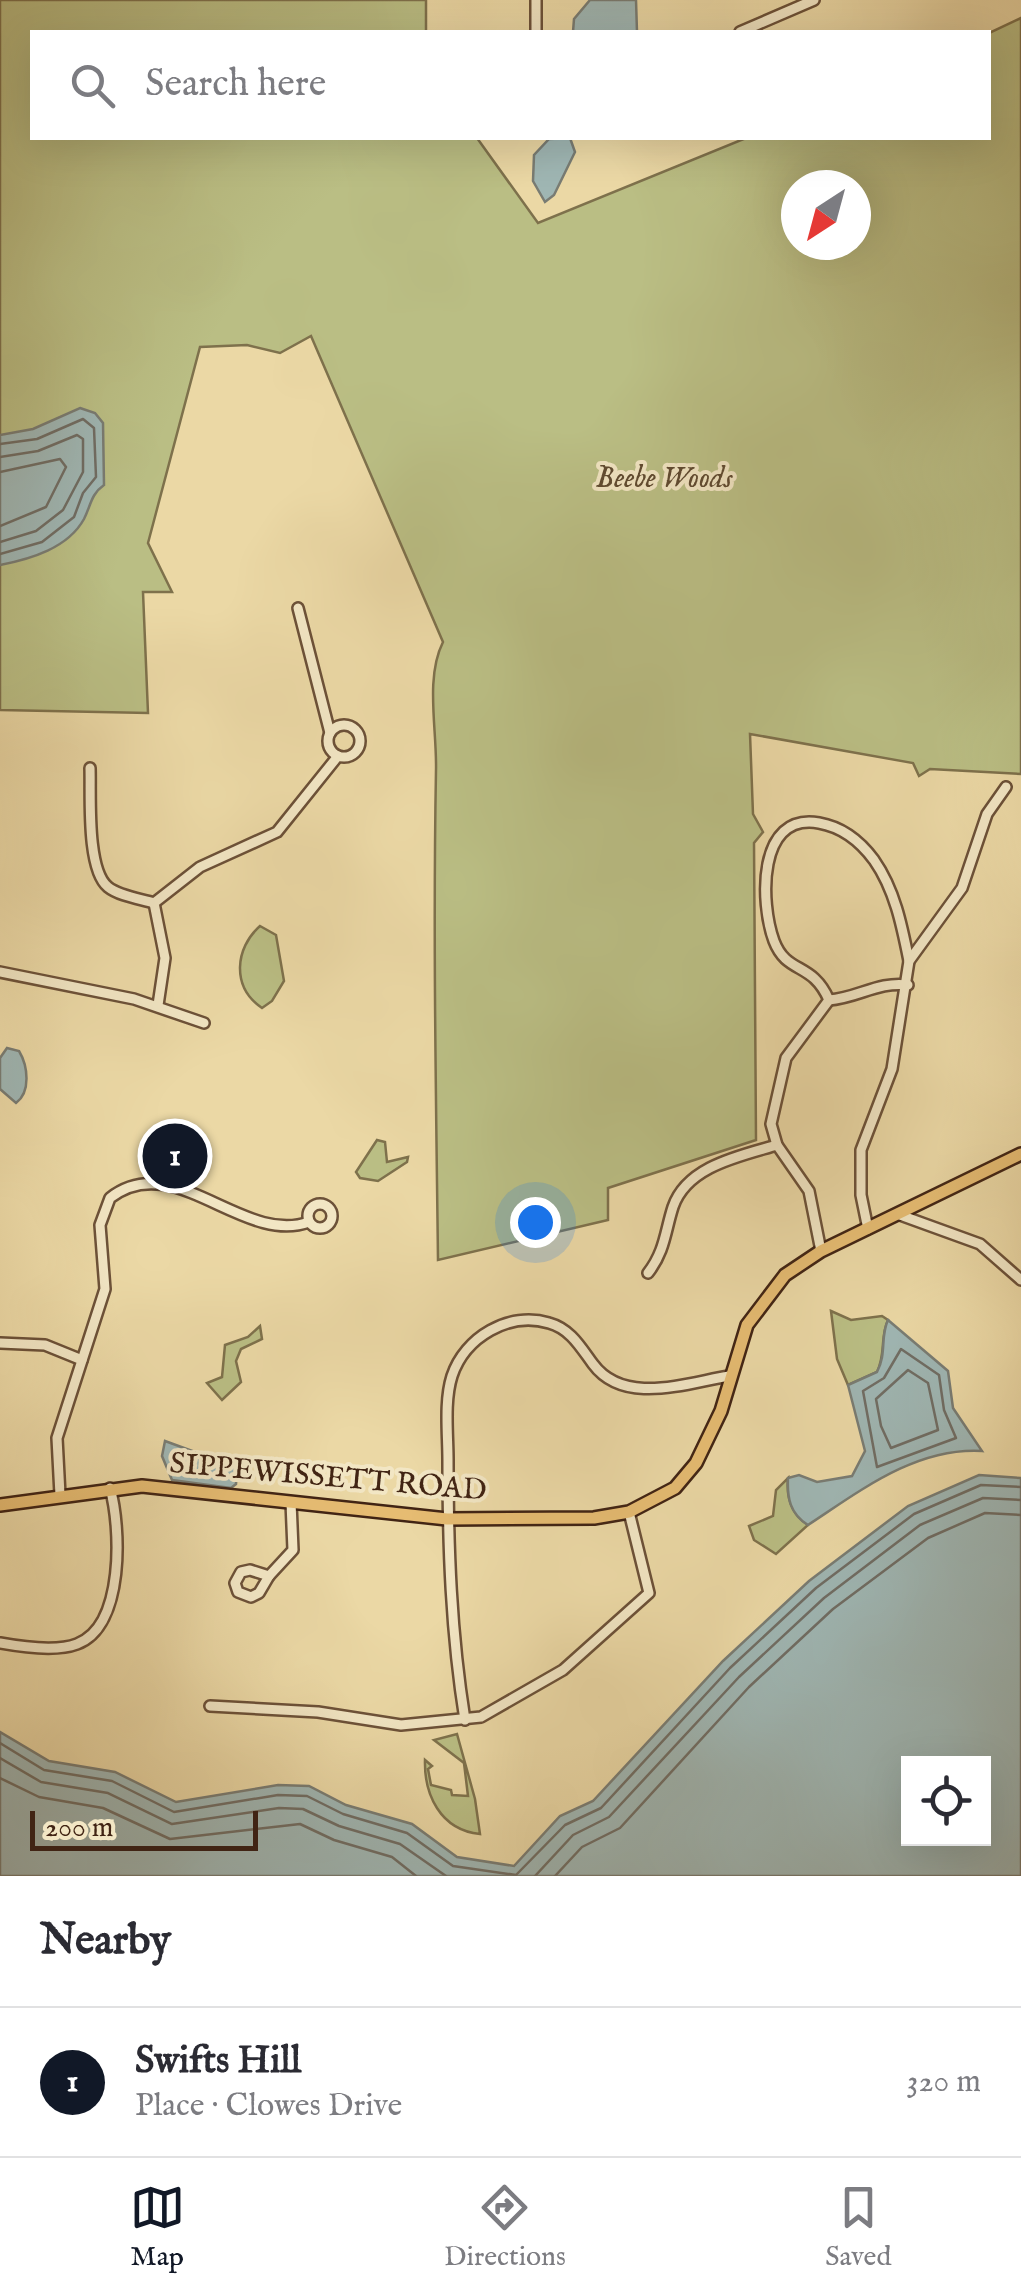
<!DOCTYPE html>
<html lang="en">
<head>
<meta charset="utf-8">
<style>
	:root { --surface:#fff; --page:#f2f2f3; --text:#2b2b33; --muted:#7c7c81; --line:#e1e1e2; --accent:#111827 }
	body { margin:0; font-family:"IM FELL English",serif; background:var(--page); color:var(--text) }
	.controls { position:absolute; right:30px; bottom:30px; display:grid; overflow:hidden; border-radius:0px; box-shadow:0 10px 40px #0002 }
	.controls button { width:90px; height:90px; display:grid; place-items:center; padding:0; border:0; border-bottom:2px solid var(--line); background:var(--surface); color:var(--text); font:50px sans-serif }
	.compass { position:absolute; left:781px; top:170px; width:90px; height:90px; border-radius:50%; background:var(--surface); box-shadow:0 10px 40px #0002; rotate:216deg }
	.scale { position:absolute; left:30px; bottom:25px; width:228px; box-sizing:border-box; padding-left:10px; border:5px solid #412414; border-top:0; font-size:28px; line-height:35px; white-space:nowrap; color:#412414; -webkit-text-stroke:8px #f2e6c4; paint-order:stroke }
	.you { position:absolute; left:535px; top:1222px; width:35px; height:35px; margin:-25px; border:8px solid #fff; border-radius:50%; background:#1a73e8; box-shadow:0 0 0 15px #1a73e833 }
	.badge { display:grid; place-items:center; width:65px; height:65px; border-radius:50%; background:var(--accent); color:#fff; font-size:32px; font-weight:700 }
	.pin { position:absolute; translate:-50% -50%; border:5px solid #fff; box-shadow:0 2px 10px #0006 }
	.list { margin:0; padding:0; list-style:none }
	h2 { display:flex; justify-content:space-between; align-items:center; height:130px; margin:0; padding:0 40px; font-size:42px }
	h2 small { font-size:32px; font-weight:400; color:var(--muted) }
	.list li { display:grid; grid-template-columns:65px 1fr auto; gap:30px; align-items:center; box-sizing:border-box; height:150px; padding:0 40px; border-top:2px solid var(--line) }
	.list b { display:block; font-size:38px; white-space:nowrap }
	.list p { margin:0; font-size:32px; white-space:nowrap; color:var(--muted) }
	.list em { font-size:32px; font-style:normal; color:var(--muted) }
	.icon { flex:none; width:55px; height:55px; fill:none; stroke:currentColor; stroke-width:2; stroke-linecap:round; stroke-linejoin:round }
	.map { position:relative; flex:none; width:1021px; height:1876px; overflow:hidden }
	.search { position:absolute; background:var(--surface); box-shadow:0 10px 40px #0002; left:30px; right:30px; top:30px; height:110px; display:flex; align-items:center; gap:25px; box-sizing:border-box; padding:0 35px; border-radius:0px; color:var(--muted); font-size:38px }
	.sheet { height:280px; background:var(--surface) }
	nav { display:flex; justify-content:space-around; align-items:center; box-sizing:border-box; height:140px; border-top:2px solid var(--line); background:var(--surface); font-size:28px; color:var(--muted) }
	nav a { display:grid; justify-items:center; gap:5px }
	nav .on { color:var(--accent) }
	.map>svg:first-child { display:block }
	.green { fill:#babe84; stroke:#7e714c; stroke-width:2.5; fill-rule:evenodd }
	.water { fill:#9fb6b3; stroke:#797c73; stroke-width:2.5; fill-rule:evenodd }
	.lines { fill:none; stroke-linecap:round; stroke-linejoin:round }
	.shore { stroke:#706d64; stroke-width:2.5 }
	.minor-casing { stroke:#6c5138; stroke-width:14 }
	.major-casing { stroke:#412414; stroke-width:16 }
	.minor { stroke:#f2e6c4; stroke-width:9 }
	.major { stroke:#e6bc72; stroke-width:11 }
	.labels { text-anchor:middle; dominant-baseline:central; stroke-width:8; stroke-linejoin:round; paint-order:stroke }
	.park-label { font-size:30px; font-style:italic; fill:#5f4a30; stroke:#f2e6c4 }
	.street-label { font-size:30px; fill:#412414; stroke:#f2e6c4 }
</style>
</head>
<body>
<div class="map">
<svg width="1021" height="1876" viewBox="0 0 1021 1876">
	<rect width="100%" height="100%" fill="#ebd8a5"/>
	<filter id="stains"><feTurbulence type="fractalNoise" baseFrequency=".002" numOctaves="4"/><feColorMatrix values="0 0 0 0 .2 0 0 0 0 .09 0 0 0 0 .02 0 0 0 .5 -.17"/></filter>
	<radialGradient id="worn" r=".72"><stop offset=".6" stop-color="#630" stop-opacity="0"/><stop offset="1" stop-color="#630" stop-opacity=".3"/></radialGradient>
	<g class="green">
		<path d="M0 0H426V32H32V138H477L538 223 746 138H988L989 33 1021 18V774L930 769 919 776 913 763 750 734 753 814 763 832 754 843 756 1140 608 1188V1220L438 1260C436 1096 433 933 436 770 437 729 425 678 443 642L311 336 280 353 247 345 200 347 148 543 172 592H143L148 713 0 710ZM796 185H856V245H796Z"/>
		<path d="M260 926 276 935 284 981 272 1001 262 1008C231 987 235 948 260 926Z"/>
		<path d="M377 1140 385 1142 387 1162 408 1157 407 1162 378 1181 360 1178 356 1172Z"/>
		<path d="M831 1311 851 1320 882 1316 888 1320C880 1336 886 1354 877 1372L848 1385 837 1359Z"/>
		<path d="M260 1326 262 1339 241 1349 236 1361 241 1382 222 1400 207 1383 222 1377 225 1345 248 1337Z"/>
		<path d="M788 1478C786 1498 791 1514 808 1525L776 1554 754 1540 749 1526 773 1516 776 1490Z"/>
		<path d="M457 1734 475 1799 480 1834C440 1830 424 1794 425 1760L432 1766 428 1769 431 1785 451 1790 452 1795 468 1796 464 1763 434 1740Z"/>
	</g>
	<g class="water">
		<path d="M590 0H636L637 32H573L574 19Z"/>
		<path d="M570 138 575 152 554 195 545 202 533 181 534 155 549 139Z"/>
		<path d="M80 408 95 413 103 423 104 485C91 494 91 505 84 519 68 548 31 559 0 565V435L33 429Z"/>
		<path d="M7 1048 19 1051C28 1066 31 1092 16 1103L0 1089V1058Z"/>
		<path d="M888 1320 948 1371 953 1408 982 1451C916 1447 860 1491 808 1525 790 1514 787 1498 788 1478L799 1475 817 1482 852 1476 865 1451 848 1385 877 1372C887 1353 880 1337 888 1320Z"/>
		<path d="M165 1441 231 1465 237 1469 236 1484 231 1488 172 1480 162 1456Z"/>
		<path d="M979 1475 1021 1478V1876H0V1732L49 1761 115 1772 176 1802 278 1785 309 1786 346 1805 412 1824 457 1857 514 1866 560 1816 593 1801 723 1661 809 1581 908 1506ZM908 1764H984V1838H908Z"/>
	</g>
	<g class="lines">
		<g class="shore">
			<path d="M0 444 37 439 83 419 94 428 96 477 83 493 74 517 42 542 0 554"/>
			<path d="M0 457 38 451 77 435 83 439V472L63 510 36 531 0 542"/>
			<path d="M0 472 60 459 66 467 46 507 0 526"/>
			<path d="M901 1349 939 1375 944 1410 956 1438 877 1467 863 1391 884 1378Z"/>
			<path d="M908 1370 928 1383 938 1430 891 1448 881 1426 876 1399Z"/>
			<path d="M0 1743 44 1770 112 1781 174 1812 278 1795 307 1796 343 1814 407 1833 453 1866 516 1875 565 1825 601 1808 730 1668 816 1588 914 1514 981 1485 1021 1487"/>
			<path d="M0 1758 41 1782 108 1793 172 1824 279 1808 303 1809 339 1826 400 1844 446 1876"/>
			<path d="M0 1778 39 1797 103 1808 170 1839 300 1824 334 1840 392 1857 416 1876"/>
			<path d="M535 1876 573 1835 609 1817 739 1677 824 1598 920 1525 983 1498 1021 1500"/>
			<path d="M555 1876 582 1847 620 1828 749 1687 833 1609 928 1538 985 1513 1021 1515"/>
		</g>
		<defs>
			<g id="minor">
				<path d="M536 0V32"/>
				<path d="M740 32 814 0"/>
				<path d="M298 608 330 733"/>
				<circle cx="344" cy="741" r="16"/>
				<path d="M90 768C91 794 86 869 108 887 119 896 141 899 154 903L200 867 277 832 338 756"/>
				<path d="M154 903 165 958 158 1005"/>
				<path d="M0 972 134 999 204 1023"/>
				<path d="M829 1000C858 998 878 981 908 985"/>
				<circle cx="320" cy="1216" r="12"/>
				<path d="M900 1215 980 1244 1021 1280"/>
				<path d="M868 1229 861 1195V1150L892 1069 909 961 962 888 987 814 1006 787"/>
				<path d="M821 1251 809 1191 777 1145 771 1124 786 1058 829 1000C812 961 787 975 774 941 760 903 757 812 819 823 842 827 860 841 874 860 895 890 902 926 909 961"/>
				<path d="M648 1273C665 1251 665 1232 673 1207 687 1166 740 1156 777 1145"/>
				<path d="M0 1343 45 1345 82 1360"/>
				<path d="M60 1495 57 1438 105 1289 100 1225 110 1198C174 1148 243 1246 309 1222"/>
				<path d="M250 1570 269 1576 259 1593 251 1597 238 1592 235 1583 241 1572Z"/>
				<path d="M269 1576 293 1550 291 1502"/>
				<path d="M0 1643C22 1647 56 1652 77 1644 125 1626 121 1527 110 1488"/>
				<path d="M210 1706 318 1712 401 1725 481 1717 563 1670 649 1593 629 1512"/>
				<path d="M465 1720C451 1633 448 1548 448 1460 448 1434 444 1401 452 1376 465 1337 509 1311 549 1323 571 1329 581 1348 593 1364 624 1406 686 1383 729 1376"/>
			</g>
			<path id="major" d="M0 1505 142 1486 447 1519 594 1518 629 1512 675 1488 696 1463 721 1411 747 1325 785 1275 821 1251 1021 1154"/>
		</defs>
		<use href="#minor" class="minor-casing"/>
		<use href="#major" class="major-casing"/>
		<use href="#minor" class="minor"/>
		<use href="#major" class="major"/>
	</g>
	<g class="labels">
		<g class="park-label">
			<text x="664" y="479">Beebe Woods</text>
		</g>
		<g class="street-label">
			<text transform="translate(328 1478) rotate(5)">SIPPEWISSETT ROAD</text>
		</g>
	</g>
	<rect width="100%" height="100%" filter="url(#stains)"/>
	<rect width="100%" height="100%" fill="url(#worn)"/>
</svg>
<div class="controls">
<button><svg class="icon" aria-label="locate" viewBox="0 0 24 24"><circle cx="12" cy="12" r="6"/><path d="M12 2v4M12 18v4M2 12h4M18 12h4"/></svg></button>
</div>
<svg class="compass" viewBox="-18 -18 36 36"><path d="M0-13l5 13h-10z" fill="#e53935"/><path d="M0 13l5-13h-10z" fill="#7c7c81"/></svg>
<div class="scale">200 m</div>
<div class="you"></div>
<div class="pin badge" style="left:175px;top:1156px">1</div>
<div class="search"><svg class="icon" aria-label="search" viewBox="0 0 24 24"><circle cx="10" cy="10" r="6"/><path d="M15 15l6 6"/></svg>Search here</div>
</div>
<section class="sheet">
<h2>Nearby<small></small></h2>
<ul class="list">
<li><span class="badge">1</span><div><b>Swifts Hill</b><p>Place · Clowes Drive</p></div><em>320 m</em></li>
</ul>
</section>
<nav>
<a class="on"><svg class="icon" aria-label="map" viewBox="0 0 24 24"><path d="M3 6l6-2 6 2 6-2v14l-6 2-6-2-6 2zM9 4v14M15 6v14"/></svg>Map</a>
<a><svg class="icon" aria-label="directions" viewBox="0 0 24 24"><path d="M12 3l9 9-9 9-9-9zM9 14v-3h6M13 9l2 2-2 2"/></svg>Directions</a>
<a><svg class="icon" aria-label="saved" viewBox="0 0 24 24"><path d="M7 4h10v16l-5-4-5 4z"/></svg>Saved</a>
</nav>
</body>
</html>
